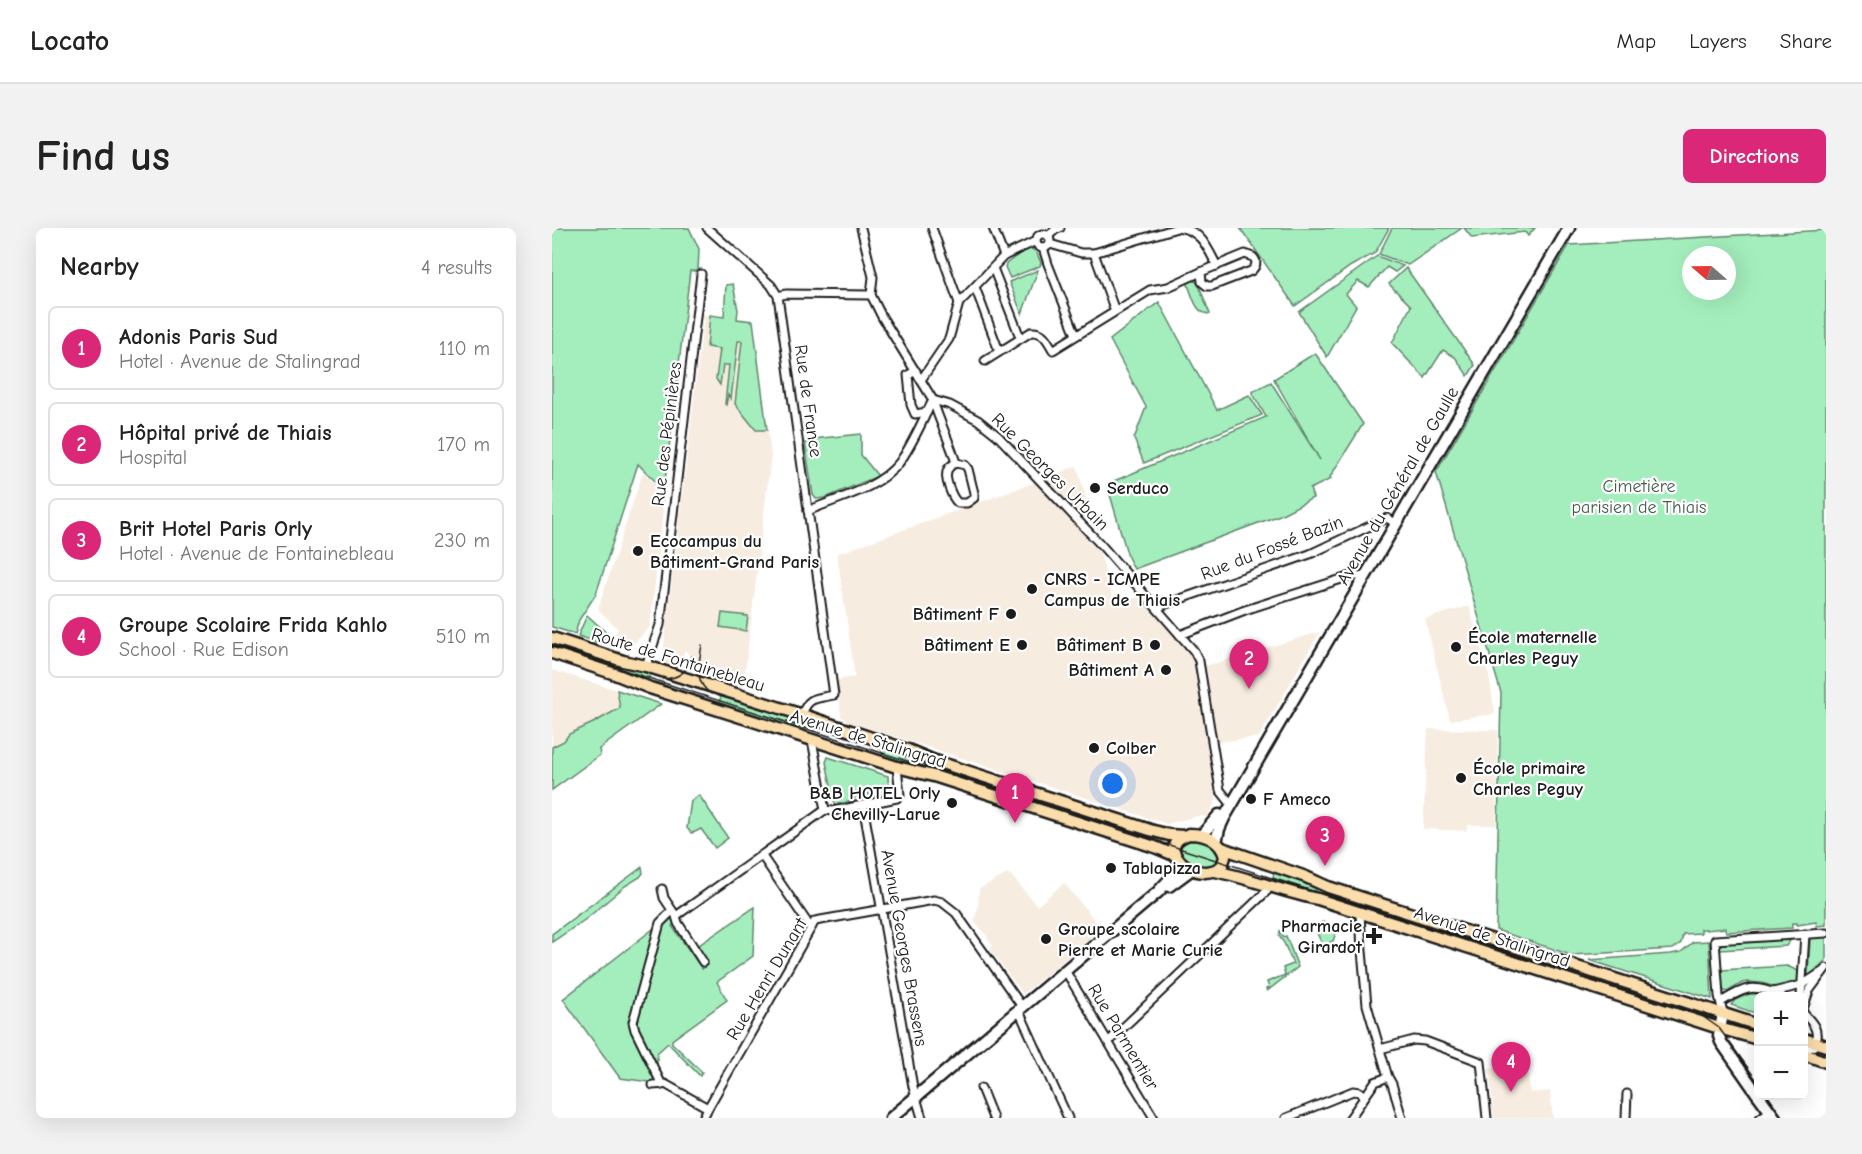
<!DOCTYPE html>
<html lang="en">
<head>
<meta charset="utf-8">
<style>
	:root { --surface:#fff; --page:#f2f2f2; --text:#222; --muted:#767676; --line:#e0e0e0; --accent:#db2777 }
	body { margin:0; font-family:"Comic Neue",sans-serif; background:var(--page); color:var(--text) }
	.controls { position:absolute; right:18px; bottom:18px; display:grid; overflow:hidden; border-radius:9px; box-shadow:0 6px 24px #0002 }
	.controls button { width:54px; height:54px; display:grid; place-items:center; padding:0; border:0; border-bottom:2px solid var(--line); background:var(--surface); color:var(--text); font:30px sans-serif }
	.compass { position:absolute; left:1130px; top:18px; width:54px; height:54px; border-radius:50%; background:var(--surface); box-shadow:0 6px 24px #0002; rotate:290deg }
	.you { position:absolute; left:561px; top:556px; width:21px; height:21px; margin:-15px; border:4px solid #fff; border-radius:50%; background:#1a73e8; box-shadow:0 0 0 9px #1a73e833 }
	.badge { display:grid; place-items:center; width:39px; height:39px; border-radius:50%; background:var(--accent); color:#fff; font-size:20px; font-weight:700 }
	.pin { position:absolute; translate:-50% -50px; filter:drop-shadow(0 2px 3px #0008) }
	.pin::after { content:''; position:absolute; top:32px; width:21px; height:18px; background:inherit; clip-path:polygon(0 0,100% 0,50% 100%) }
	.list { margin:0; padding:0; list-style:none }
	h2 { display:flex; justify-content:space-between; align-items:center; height:78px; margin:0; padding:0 24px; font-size:26px }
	h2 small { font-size:20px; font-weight:400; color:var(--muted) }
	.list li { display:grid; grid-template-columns:39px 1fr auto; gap:18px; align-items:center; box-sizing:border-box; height:84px; margin:0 12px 12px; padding:0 12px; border:2px solid var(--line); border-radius:9px }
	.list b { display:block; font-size:22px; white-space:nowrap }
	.list p { margin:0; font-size:20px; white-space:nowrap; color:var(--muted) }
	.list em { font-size:20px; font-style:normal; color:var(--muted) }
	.map { position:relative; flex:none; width:1274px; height:890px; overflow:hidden; border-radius:9px }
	header { display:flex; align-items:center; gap:36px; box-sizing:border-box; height:84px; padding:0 30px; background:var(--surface); border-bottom:2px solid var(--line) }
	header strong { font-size:28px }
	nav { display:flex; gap:33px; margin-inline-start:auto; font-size:21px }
	.intro { display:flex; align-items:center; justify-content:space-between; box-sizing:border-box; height:144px; padding:0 36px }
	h1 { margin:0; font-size:42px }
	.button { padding:15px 27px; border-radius:9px; background:var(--accent); color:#fff; font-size:21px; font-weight:700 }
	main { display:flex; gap:36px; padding:0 36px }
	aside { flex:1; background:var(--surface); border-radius:9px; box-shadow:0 6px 24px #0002 }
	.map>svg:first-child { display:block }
	.built { fill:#f7ece0 }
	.green { fill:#a4eebd; stroke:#60856c; stroke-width:1.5; fill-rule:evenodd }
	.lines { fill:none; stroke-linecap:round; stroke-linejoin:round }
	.minor-casing { stroke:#1c1c1c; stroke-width:11 }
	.secondary-casing { stroke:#1c1c1c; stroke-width:15 }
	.primary-casing { stroke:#1c1c1c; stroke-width:15 }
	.minor { stroke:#fff; stroke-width:7 }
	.secondary { stroke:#fff; stroke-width:10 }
	.primary { stroke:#faddab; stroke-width:10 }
	.tram { stroke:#1c1c1c; stroke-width:1.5 }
	.poi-dot { fill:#1c1c1c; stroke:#fff; stroke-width:2 }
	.labels { text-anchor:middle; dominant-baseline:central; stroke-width:4.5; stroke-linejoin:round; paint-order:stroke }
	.street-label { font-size:18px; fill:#1c1c1c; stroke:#fff }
	.park-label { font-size:18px; fill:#455b4c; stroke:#fff }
	.poi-label { font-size:18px; font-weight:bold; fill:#1c1c1c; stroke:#fff; text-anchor:start }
</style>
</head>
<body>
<header>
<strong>Locato</strong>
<nav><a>Map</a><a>Layers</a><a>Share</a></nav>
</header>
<div class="intro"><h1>Find us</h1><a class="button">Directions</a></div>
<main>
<aside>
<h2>Nearby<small>4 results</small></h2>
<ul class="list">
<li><span class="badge">1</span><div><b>Adonis Paris Sud</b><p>Hotel · Avenue de Stalingrad</p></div><em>110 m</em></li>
<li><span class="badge">2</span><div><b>Hôpital privé de Thiais</b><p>Hospital</p></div><em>170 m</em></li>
<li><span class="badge">3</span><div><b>Brit Hotel Paris Orly</b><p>Hotel · Avenue de Fontainebleau</p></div><em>230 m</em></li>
<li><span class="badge">4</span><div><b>Groupe Scolaire Frida Kahlo</b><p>School · Rue Edison</p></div><em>510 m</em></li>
</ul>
</aside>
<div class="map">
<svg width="1274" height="890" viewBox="0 0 1274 890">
	<rect width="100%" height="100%" fill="#fff"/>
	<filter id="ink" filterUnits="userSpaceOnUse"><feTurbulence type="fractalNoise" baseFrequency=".0167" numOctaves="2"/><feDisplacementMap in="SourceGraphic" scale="12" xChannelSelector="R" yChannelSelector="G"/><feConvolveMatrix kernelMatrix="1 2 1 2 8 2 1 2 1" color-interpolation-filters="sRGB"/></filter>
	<g filter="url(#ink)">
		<g class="built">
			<path d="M152 87 201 93 219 228 191 460 162 451 133 422 127 439 110 435Z"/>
			<path d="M525 238 538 284 531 291 494 249Z"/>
			<path d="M91 244 113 265 98 399 78 419 63 406 66 401 46 381Z"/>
			<path d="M484 254 548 325 563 377 588 368 637 424 644 436 664 572 655 589 646 588 615 596 310 498 295 493 289 488 285 452 303 449 285 326Z"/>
			<path d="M917 378 937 448 943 486 898 492 873 391Z"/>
			<path d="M768 404 707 509 666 514 654 438Z"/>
			<path d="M0 442 64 462 68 479 41 495 18 505 12 513 0 519Z"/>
			<path d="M876 501 946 502 944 597H916L914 603 871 601Z"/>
			<path d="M455 646H458L485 678 512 655 550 701 471 766 439 723 438 721 441 718 435 710 436 709 422 693 426 679 427 661Z"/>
			<path d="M975 837 978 865 998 863 1001 890H942L937 841Z"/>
		</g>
		<g class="green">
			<path d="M0 0H137L147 21 146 43H138L112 262 86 236 44 366 27 392 23 406 0 399Z"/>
			<path d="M688 0H837L823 25 799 38 743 78Z"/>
			<path d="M840 0H910L856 37 827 26Z"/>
			<path d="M912 0H983L976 8 973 4 920 10Z"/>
			<path d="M1274 2V697L1265 698 1264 694 1245 697V695H1240V700L1174 704 1173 700 1154 702V701H1149V705L1131 706 1129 715 1121 721 1019 727 944 702 949 465 884 244 1017 17ZM1139 27H1175V63H1139Z"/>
			<path d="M478 21 484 23 489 35 488 38 458 50 453 39 454 36 471 23Z"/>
			<path d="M825 28 851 38 843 44 835 39 817 59 806 53 794 66 804 78 775 129 747 84Z"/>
			<path d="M854 40 923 137 916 148 903 129 891 122 873 150 840 115 859 78 837 56Z"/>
			<path d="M486 42 470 86 457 54Z"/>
			<path d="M641 52 646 55 658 86C643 86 641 68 636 57L637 53Z"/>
			<path d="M181 56 186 82 185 91 201 93 215 202H204L183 176 190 113H186L179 171 176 167 174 177 173 176 177 137H171L168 157 164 151 168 121 155 119 158 87 172 89 174 57Z"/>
			<path d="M607 74 665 182 697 167 710 187 592 235 582 211 594 179 558 112Z"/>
			<path d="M763 125 811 196 778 249 779 251 758 261 761 270 728 287 582 341 576 329 555 256 714 189 700 164 719 154 768 232 722 151Z"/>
			<path d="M309 206V227L326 248 273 270 264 271 261 267 253 215 261 214V211Z"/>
			<path d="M170 385 196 388 194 403 168 399Z"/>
			<path d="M35 387 56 406 48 415 26 408Z"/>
			<path d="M0 413 99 443 95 456 0 422Z"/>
			<path d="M103 454 167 475 169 468 157 463 251 491 254 506 102 458Z"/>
			<path d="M65 462 109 476 47 521 48 527 0 562V519L12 513 17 506 41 495 68 480Z"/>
			<path d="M329 516 611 609 609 618 331 531Z"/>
			<path d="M276 529 336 548 337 567 318 570 317 566 302 569 303 573 283 576 274 534Z"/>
			<path d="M147 567 176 610 163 620 149 601 143 604 139 605 135 600 139 573Z"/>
			<path d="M641 611C654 612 661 618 669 627L666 636C649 640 628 638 627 617L634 612Z"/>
			<path d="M90 639 91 645 88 649 73 658 34 691 0 714V706Z"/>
			<path d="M723 642 787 665 785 674 719 656Z"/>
			<path d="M792 667 986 729 983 737 789 675Z"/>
			<path d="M203 679 201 728 165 754 175 772 120 812V815L150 844 148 848 116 815 105 825V838L111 851 106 852 105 855 68 850 11 771 119 687 124 694 120 698 150 741 156 735 144 719Z"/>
			<path d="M770 694 781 698 784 705 781 713 771 718 765 705 768 703Z"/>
			<path d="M728 703 731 709 734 708 746 739 715 763 714 761 717 760 715 754 733 747 731 740 741 736 732 715 727 708Z"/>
			<path d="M1241 709 1234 718 1168 722 1169 715Z"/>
			<path d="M1260 709H1274V732L1258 747H1256L1258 712Z"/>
			<path d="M1157 713 1160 771 1037 732 1119 726 1129 724 1141 714Z"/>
			<path d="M991 731 1167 787 1165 795 988 739Z"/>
			<path d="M1235 738 1246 743V755L1226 760 1210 755 1196 754 1190 755 1175 764 1170 762 1169 742Z"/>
			<path d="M1197 766H1205L1213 768H1206V786L1179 777 1183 772Z"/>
		</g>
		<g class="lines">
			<defs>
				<g id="minor">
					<path d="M155 0 219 57 226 68 282 467C264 471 256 468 250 487"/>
					<path d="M309 0 321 49 319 67 330 89 381 172C387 194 398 213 404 235"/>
					<path d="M380 0 407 75"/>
					<path d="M441 0 452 28"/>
					<path d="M630 0C650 4 656 21 665 38"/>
					<circle cx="491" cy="13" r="7"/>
					<path d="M496 8 503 2 508 0"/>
					<path d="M498 16 529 25H542L625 0"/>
					<path d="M491 20 496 36 524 107"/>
					<path d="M542 25 563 83"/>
					<path d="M693 26 701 29C706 34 704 39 699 43L660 58H655L650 54 649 44Z"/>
					<path d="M441 40 468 109"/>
					<path d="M423 59 447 123"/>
					<path d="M226 68 234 66 319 67"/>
					<path d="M407 75 452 28 484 13"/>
					<path d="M433 133 479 104C492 103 495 112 501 122L598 62 616 59 649 44"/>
					<path d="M364 143 356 147 359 177 363 186 375 184"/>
					<path d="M369 152 397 111 407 75"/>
					<path d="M381 172 398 177 426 192 446 208 551 319 642 423 647 433 668 562 680 577"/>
					<path d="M404 235 413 237 416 241 422 265V270L415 275H406C400 270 391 249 396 241 398 238 401 236 404 235Z"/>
					<path d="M256 283C287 269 325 262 347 235 361 216 370 193 381 172"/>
					<path d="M606 381 611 377 758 326 835 290 843 295"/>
					<path d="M628 407 693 382 799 348H813"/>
					<path d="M94 438 108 397 149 46"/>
					<path d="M260 512 273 582 281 583 345 570 348 567 345 539"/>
					<path d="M311 577 361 859 370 890"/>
					<path d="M210 628 259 700"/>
					<path d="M110 661 112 670 122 685"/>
					<path d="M808 685 810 723 815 777 836 849 840 856 850 890"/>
					<path d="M151 734 126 695 124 688 273 582"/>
					<path d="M514 744 602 890"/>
					<path d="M1221 764 1250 757 1270 744"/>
					<path d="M1249 768 1253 706"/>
					<path d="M1169 774C1195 758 1202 756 1230 768"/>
					<path d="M1252 778 1257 763 1274 740"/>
					<path d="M467 783 516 890"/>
					<path d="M1171 785 1167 768 1163 712 1274 705"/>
					<path d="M1252 786C1262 796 1268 803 1262 818L1255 821 1252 820"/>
					<path d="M556 814 715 663 718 658"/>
					<path d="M828 821 862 812 873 813 929 834 935 890"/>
					<path d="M101 857 113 856 156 880 151 890"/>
					<path d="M110 857 83 802 81 794 108 695 120 683"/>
					<path d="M429 860 441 890"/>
					<path d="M156 880 263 693 382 672 390 674 404 685 471 780"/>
					<path d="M734 890 801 863 808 864 813 868"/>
					<path d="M798 890 823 854 836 849"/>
					<path d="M1074 890 1075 866"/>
					<path d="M1208 890 1218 883"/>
				</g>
				<g id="secondary">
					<path d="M650 607 667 587"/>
					<path d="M664 614 667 601 672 590 1017 0"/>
					<path d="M617 658 640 641"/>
					<path d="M1171 785 1167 808 1169 814 1206 867"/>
					<path d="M1207 868 1223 890"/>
					<path d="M339 890 606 664 618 651 628 634"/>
				</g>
				<g id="primary">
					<path d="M0 410 71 433 94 438 257 489 356 522 380 532 598 602 617 607 631 608"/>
					<path d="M0 425 63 446 98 460 345 539 385 549 603 619 622 627"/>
					<path d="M637 606C653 606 669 612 673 629L670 638C644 659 598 618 637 606Z"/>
					<path d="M670 620 754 649 776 659 1206 797"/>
					<path d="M663 643C698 650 731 664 766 671L1167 800 1206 811"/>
					<path d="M1252 811 1274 818"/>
					<path d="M1252 826 1274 834"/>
				</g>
			</defs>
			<use href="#minor" class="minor-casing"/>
			<use href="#secondary" class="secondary-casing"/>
			<use href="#primary" class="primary-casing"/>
			<use href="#minor" class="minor"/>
			<use href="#secondary" class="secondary"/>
			<use href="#primary" class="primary"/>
			<g class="tram">
				<path d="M150 417C147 436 141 453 159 466"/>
				<path d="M0 419 1150 788 1167 800 1206 854"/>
				<path d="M110 451C126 451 136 444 140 428"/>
				<path d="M1216 868 1231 890"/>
			</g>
		</g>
	</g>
	<g class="poi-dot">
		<circle cx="543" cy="260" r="6"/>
		<circle cx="86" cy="323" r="6"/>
		<circle cx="480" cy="361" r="6"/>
		<circle cx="459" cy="386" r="6"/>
		<circle cx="470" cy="417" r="6"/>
		<circle cx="603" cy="417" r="6"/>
		<circle cx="904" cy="419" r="6"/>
		<circle cx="614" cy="442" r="6"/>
		<circle cx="542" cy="520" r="6"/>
		<circle cx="909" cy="550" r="6"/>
		<circle cx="699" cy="571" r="6"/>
		<circle cx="400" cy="575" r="6"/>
		<circle cx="559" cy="640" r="6"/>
		<path d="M819 699h6v6h6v6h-6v6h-6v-6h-6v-6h6z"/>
		<circle cx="494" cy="711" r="6"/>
	</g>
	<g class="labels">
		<g class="street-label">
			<text transform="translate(256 173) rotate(82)">Rue de France</text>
			<text transform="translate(115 206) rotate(-83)">Rue des Pépinières</text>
			<text transform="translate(498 244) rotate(45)">Rue Georges Urbain</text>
			<text transform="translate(846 258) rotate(-60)">Avenue du Général de Gaulle</text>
			<text transform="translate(720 320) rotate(-21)">Rue du Fossé Bazin</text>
			<text transform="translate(126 432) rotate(17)">Route de Fontainebleau</text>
			<text transform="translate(316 511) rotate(17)">Avenue de Stalingrad</text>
			<text transform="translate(940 709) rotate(18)">Avenue de Stalingrad</text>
			<text transform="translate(352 720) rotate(80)">Avenue Georges Brassens</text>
			<text transform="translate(215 751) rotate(-59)">Rue Henri Dunant</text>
			<text transform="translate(571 809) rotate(59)">Rue Parmentier</text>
		</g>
		<g class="park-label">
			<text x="1087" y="258">Cimetière<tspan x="1087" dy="21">parisien de Thiais</tspan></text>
		</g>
		<g class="poi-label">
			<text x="555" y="260">Serduco</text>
			<text x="98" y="313">Ecocampus du<tspan x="98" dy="21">Bâtiment-Grand Paris</tspan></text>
			<text x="492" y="351">CNRS - ICMPE<tspan x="492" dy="21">Campus de Thiais</tspan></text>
			<text x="447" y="386" text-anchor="end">Bâtiment F</text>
			<text x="916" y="409">École maternelle<tspan x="916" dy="21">Charles Peguy</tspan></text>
			<text x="458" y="417" text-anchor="end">Bâtiment E</text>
			<text x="591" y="417" text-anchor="end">Bâtiment B</text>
			<text x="602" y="442" text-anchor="end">Bâtiment A</text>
			<text x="554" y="520">Colber</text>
			<text x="921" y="540">École primaire<tspan x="921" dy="21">Charles Peguy</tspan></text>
			<text x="388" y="565" text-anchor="end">B&amp;B HOTEL Orly<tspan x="388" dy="21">Chevilly-Larue</tspan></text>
			<text x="711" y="571">F Ameco</text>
			<text x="571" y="640">Tablapizza</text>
			<text x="810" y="698" text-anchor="end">Pharmacie<tspan x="810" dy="21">Girardot</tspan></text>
			<text x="506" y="701">Groupe scolaire<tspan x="506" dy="21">Pierre et Marie Curie</tspan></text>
		</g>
	</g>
</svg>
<div class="controls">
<button>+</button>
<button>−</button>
</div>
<svg class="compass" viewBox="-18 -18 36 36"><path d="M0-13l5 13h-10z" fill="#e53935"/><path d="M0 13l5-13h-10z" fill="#767676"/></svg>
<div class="you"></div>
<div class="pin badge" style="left:463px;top:595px">1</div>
<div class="pin badge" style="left:697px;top:461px">2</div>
<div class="pin badge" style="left:773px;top:638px">3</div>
<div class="pin badge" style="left:959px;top:864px">4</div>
</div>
</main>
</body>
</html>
